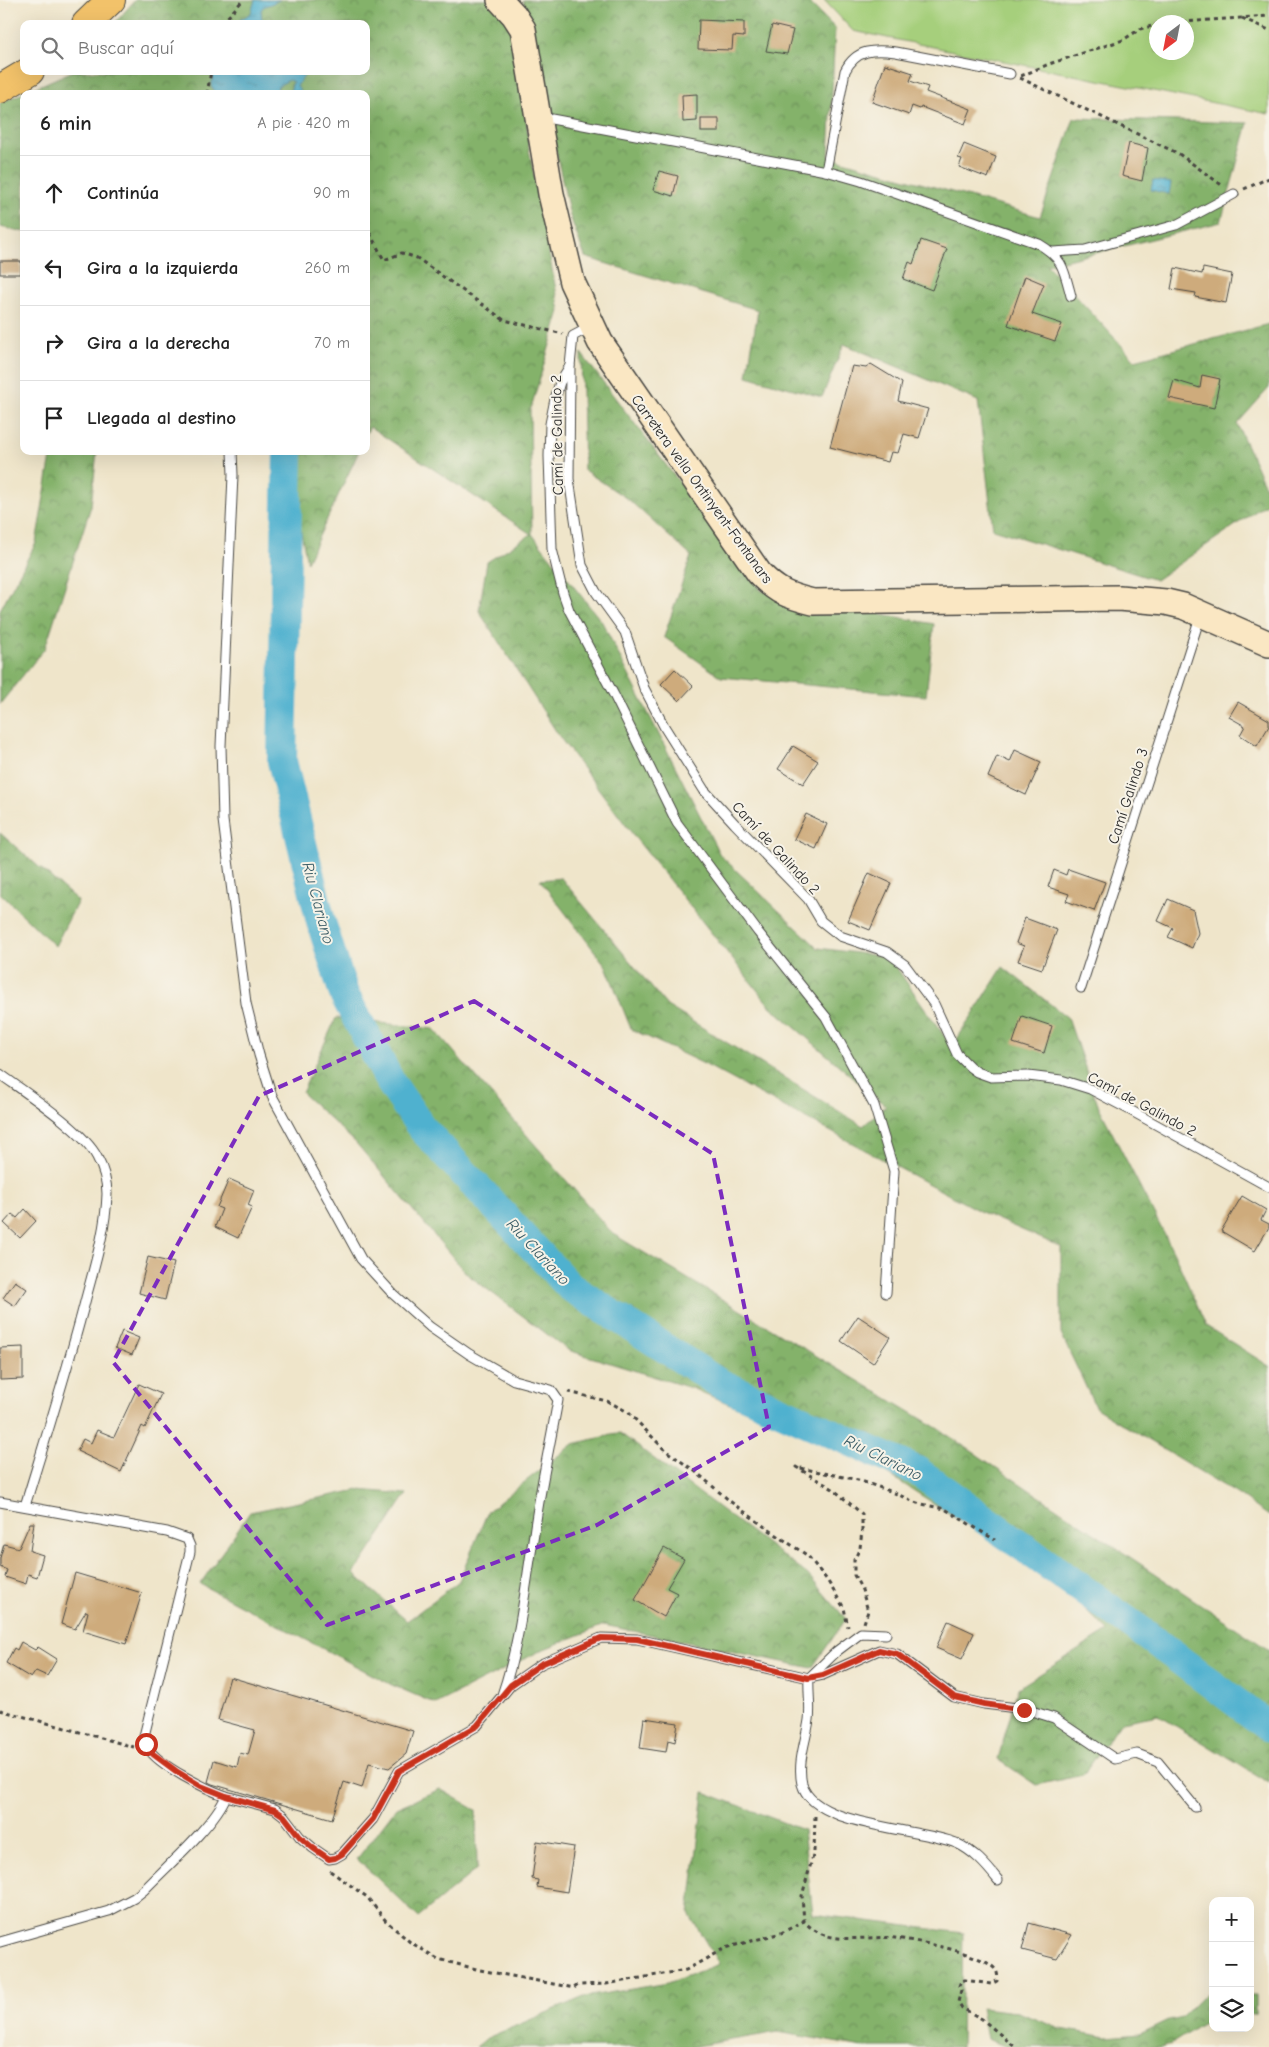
<!DOCTYPE html>
<html lang="es">
<head>
<meta charset="utf-8">
<style>
	:root { --surface:#fff; --page:#f6f6f6; --text:#222; --muted:#767676; --line:#e0e0e0 }
	body { margin:0; font-family:"Comic Neue",sans-serif; background:var(--page); color:var(--text) }
	.controls { position:absolute; right:15px; bottom:15px; display:grid; overflow:hidden; border-radius:10px; box-shadow:0 5px 20px #0002 }
	.controls button { width:45px; height:45px; display:grid; place-items:center; padding:0; border:0; border-bottom:1px solid var(--line); background:var(--surface); color:var(--text); font:25px sans-serif }
	.compass { position:absolute; left:1149px; top:15px; width:45px; height:45px; border-radius:50%; background:var(--surface); box-shadow:0 5px 20px #0002; rotate:212deg }
	.stop { position:absolute; width:15px; height:15px; margin:-11px; border:4px solid #c8321e; border-radius:50%; background:#fff }
	.stop.end { background:#c8321e; border-color:#fff; box-shadow:0 1px 5px #0008 }
	.list { margin:0; padding:0; list-style:none }
	h2 { display:flex; justify-content:space-between; align-items:center; height:65px; margin:0; padding:0 20px; font-size:21px }
	h2 small { font-size:16px; font-weight:400; color:var(--muted) }
	.list li { display:grid; grid-template-columns:32px 1fr auto; gap:15px; align-items:center; box-sizing:border-box; height:75px; padding:0 20px; border-top:1px solid var(--line) }
	.list b { display:block; font-size:19px; white-space:nowrap }
	.list em { font-size:16px; font-style:normal; color:var(--muted) }
	.icon { flex:none; width:28px; height:28px; fill:none; stroke:currentColor; stroke-width:2; stroke-linecap:round; stroke-linejoin:round }
	.map { position:relative; flex:none; width:1269px; height:2047px; overflow:hidden }
	.search { position:absolute; background:var(--surface); box-shadow:0 5px 20px #0002; left:20px; top:20px; width:350px; height:55px; display:flex; align-items:center; gap:12px; box-sizing:border-box; padding:0 18px; border-radius:10px; color:var(--muted); font-size:19px }
	.panel { position:absolute; background:var(--surface); box-shadow:0 5px 20px #0002; left:20px; top:90px; width:350px; height:365px; border-radius:10px }
	.map>svg:first-child { display:block }
	.green { fill:#a6cf7b; stroke:#687d53; fill-rule:evenodd }
	.forest { fill:url(#forest-crowns); stroke:#586e4b }
	.water { fill:url(#water-ripples); stroke:#3e6e7d }
	.lines { fill:none; stroke-linecap:round; stroke-linejoin:round }
	.river { stroke:#50b1cf; stroke-width:30 }
	.building { fill:#ceab7b }
	.lane-casing { stroke:#484743; stroke-width:11 }
	.secondary-casing { stroke:#484743; stroke-width:28 }
	.primary-casing { stroke:#484743; stroke-width:30 }
	.path { stroke:#484743; stroke-width:3; stroke-dasharray:4 4; stroke-linecap:butt }
	.lane { stroke:#fff; stroke-width:9 }
	.secondary { stroke:#fae7c3; stroke-width:25 }
	.primary { stroke:#f2c26a; stroke-width:28 }
	.route { stroke:#c8321e; stroke-width:6 }
	.marked { fill:none; stroke:#7b2cbf; stroke-width:4; stroke-dasharray:10 6; stroke-linejoin:round }
	.labels { text-anchor:middle; dominant-baseline:central; stroke-width:4; stroke-linejoin:round; paint-order:stroke }
	.street-label { font-size:15px; fill:#2b2b2b; stroke:#f7f3e8 }
	.water-label { font-size:16px; font-style:italic; fill:#385a64; stroke:#f7f3e8 }
</style>
</head>
<body>
<div class="map">
<svg width="1269" height="2047" viewBox="0 0 1269 2047">
	<defs>
		<pattern id="forest-crowns" width="20" height="18" patternUnits="userSpaceOnUse" patternTransform="scale(1.25)"><rect width="20" height="18" fill="#84b26b"/><path d="M2 6a3 3 0 1 1 6 0M12 15a3 3 0 1 1 6 0" fill="none" stroke="#6c9158"/></pattern>
		<pattern id="water-ripples" width="26" height="14" patternUnits="userSpaceOnUse" patternTransform="scale(1.25)"><rect width="26" height="14" fill="#50b1cf"/><path d="M2 4q2-2 4 0t4 0M15 11q2-2 4 0t4 0" fill="none" stroke="#4390a8"/></pattern>
	</defs>
	<rect width="100%" height="100%" fill="#f7f3e8"/>
	<filter id="ink" filterUnits="userSpaceOnUse"><feTurbulence type="fractalNoise" baseFrequency=".02" numOctaves="2"/><feDisplacementMap in="SourceGraphic" scale="10" xChannelSelector="R" yChannelSelector="G"/><feConvolveMatrix kernelMatrix="1 2 1 2 8 2 1 2 1" color-interpolation-filters="sRGB"/></filter>
	<filter id="wash" filterUnits="userSpaceOnUse"><feTurbulence type="fractalNoise" baseFrequency=".0096" numOctaves="4" result="noise"/><feDisplacementMap in="SourceGraphic" scale="20" xChannelSelector="R" yChannelSelector="G"/><feGaussianBlur stdDeviation="1.12" result="paint"/><feColorMatrix in="noise" values="0 0 0 0 0 0 0 0 0 0 0 0 0 0 0 0 0 1.4 0 .05"/><feComposite in="paint" operator="in"/></filter>
	<g filter="url(#wash)">
		<rect width="100%" height="100%" fill="#efe5ca"/>
		<path class="green" d="M824 0H1269V114L853 31ZM1156 22H1186V52H1156Z"/>
		<g class="forest">
			<path d="M135 0H516L529 149 560 311 530 411 532 534 602 622 720 855 818 948 889 957 952 1047 1003 967 1068 1018 1098 1105 1174 1253 1206 1326 1269 1366V1516L1237 1494 1096 1408 1061 1334V1247L983 1213 706 1065 631 1029 606 966 540 880 561 878 667 1006 863 1126 886 1106 770 1006 637 840 561 739 479 611 487 562 531 534 370 427 366 434V94H24V232L0 227V103L73 71H366V24H114Z"/>
			<path d="M523 0H807L835 28 829 157 1040 217 1074 118 1248 123 1221 222 1047 265 1135 360 1269 324V388L1237 424 1269 495V502L1156 580 993 529 978 401 844 344 822 397 747 376 758 310 585 257 570 216Z"/>
			<path d="M581 353 762 591 934 624 926 696 721 677 664 637 691 556 629 500 584 470Z"/>
			<path d="M52 451H97L91 506 45 648 0 704V610L36 543Z"/>
			<path d="M285 451H359L307 562Z"/>
			<path d="M0 833 78 901 55 946 0 893Z"/>
			<path d="M336 1018 434 1029 613 1234 937 1428 1269 1650V1783L1158 1715 1121 1722 1083 1775 1036 1785 998 1759 1018 1688 1108 1631 1058 1583 866 1460 691 1388 568 1350 467 1274 356 1143 302 1093Z"/>
			<path d="M620 1433 808 1575 846 1619 812 1668 604 1625 544 1649 436 1704 392 1685 200 1584 250 1512 358 1490 407 1494 354 1574 407 1621 459 1581 488 1511 573 1444Z"/>
			<path d="M440 1789 476 1810 477 1869 418 1917 357 1859 396 1808Z"/>
			<path d="M704 1792 803 1830 813 1914 963 1933 961 2047H863L778 2032 691 2047H476L487 2038 584 1997 668 1983 719 1964 689 1914Z"/>
			<path d="M1205 1994H1213V2017L1171 2044 1161 2047H1007L987 2039 981 2008 1017 2012 1061 2029 1107 2037 1140 2034 1169 2020 1182 2017Z"/>
			<rect x="1250" y="1996" width="6" height="18"/>
		</g>
		<g class="water">
			<path d="M255 0H280L263 7 261 10 262 19 267 24H239L240 20 251 13Z"/>
			<path d="M214 71H304L305 75 297 86 300 91 295 94H289L293 82 289 80 278 86 276 94H217L211 86Z"/>
			<path d="M1153 180 1171 183 1169 194 1151 190Z"/>
		</g>
		<g class="lines">
			<path class="river" d="M288 451 282 761 321 922 344 994 391 1083 421 1127 570 1287 719 1383 917 1471 1141 1631 1269 1727"/>
		</g>
		<g id="blocks">
			<g class="building">
				<path d="M699 20 744 22V37L733 36 732 50 698 49Z"/>
				<path d="M772 25 793 30 787 54 766 51Z"/>
				<path d="M885 64 913 73 910 81 928 87 926 92 971 109 965 124 921 107 920 109 912 106 909 115 872 102Z"/>
				<path d="M697 94V121L683 122 682 95Z"/>
				<rect x="701" y="119" width="18" height="13"/>
				<path d="M1129 143 1148 148 1142 181 1122 176Z"/>
				<path d="M964 144 996 157 988 178 959 167 962 159 958 158Z"/>
				<path d="M659 171 678 176 673 196 653 190Z"/>
				<path d="M921 240 947 249 932 290 903 279 909 262 913 264Z"/>
				<rect x="0" y="261" width="21" height="13"/>
				<path d="M1175 268 1202 274 1203 268 1232 274 1226 303 1195 297 1196 293 1171 289Z"/>
				<path d="M1025 276 1044 284 1032 314 1062 324 1055 341 1008 325Z"/>
				<path d="M871 364 902 383 898 401 928 409 919 438 904 434 898 453 891 452 888 462 830 447 852 366 866 368Z"/>
				<path d="M1202 375 1220 379 1214 408 1169 398 1174 380 1200 388Z"/>
				<path d="M675 669 693 686 679 701 661 684Z"/>
				<path d="M1238 702 1269 720V726L1257 746 1240 735 1245 726 1229 717Z"/>
				<path d="M793 746 818 761 803 784 778 769Z"/>
				<path d="M1015 750 1041 762 1026 795 988 777 997 756 1010 762Z"/>
				<path d="M806 814 827 824 816 849 794 839Z"/>
				<path d="M1068 869 1105 882 1094 911 1066 901 1069 894 1048 887 1054 870 1066 875Z"/>
				<path d="M869 873 891 883 870 930 848 921Z"/>
				<path d="M1168 899 1193 910 1198 933 1192 948 1168 937 1173 928 1158 921Z"/>
				<path d="M1025 918 1057 930 1042 969 1018 961 1024 946 1016 943Z"/>
				<path d="M1022 1016 1052 1026 1044 1053 1013 1043Z"/>
				<path d="M229 1179 254 1190 248 1205 252 1207 238 1238 215 1227 222 1209 217 1207Z"/>
				<path d="M1242 1196 1266 1210 1261 1220 1269 1224V1227L1255 1251 1221 1231Z"/>
				<path d="M25 1209 36 1221 20 1238 4 1223 12 1214 17 1218Z"/>
				<path d="M148 1257 174 1263 165 1300 139 1293Z"/>
				<path d="M15 1281 27 1289 15 1306 3 1298Z"/>
				<path d="M858 1316 890 1337 873 1363 841 1341Z"/>
				<path d="M122 1331 139 1338 132 1355 115 1348Z"/>
				<path d="M23 1347V1379L0 1380V1348Z"/>
				<path d="M139 1384 161 1394 145 1428 142 1426 121 1472 77 1451 83 1439 91 1443 97 1430 114 1437Z"/>
				<path d="M30 1523H34L30 1551 43 1555 37 1577 28 1574 26 1584 5 1577 7 1570 0 1567V1558L4 1544 19 1548Z"/>
				<path d="M664 1548 684 1559 667 1588 677 1593 664 1617 635 1600Z"/>
				<path d="M75 1573 142 1593 126 1644 83 1631 88 1612 86 1611 75 1629 61 1624Z"/>
				<path d="M948 1621 974 1633 962 1659 936 1648Z"/>
				<path d="M21 1642 35 1650 38 1647 57 1659 47 1676 36 1671 31 1678 6 1663 14 1648 17 1650Z"/>
				<path d="M230 1677 413 1731 406 1754 389 1768 369 1763 362 1788 344 1782 332 1819 212 1784 208 1782 214 1760 237 1767 240 1753 248 1755 255 1730 218 1720Z"/>
				<path d="M644 1718 678 1723 675 1742 668 1740 666 1752 640 1748Z"/>
				<path d="M537 1841 574 1847 567 1892 537 1887 538 1880 532 1879Z"/>
				<path d="M1029 1923 1072 1935 1057 1959 1022 1950Z"/>
			</g>
		</g>
	</g>
	<g filter="url(#ink)">
		<use href="#blocks" fill-opacity="0" stroke="#484743" stroke-width="1"/>
		<g class="lines">
			<defs>
				<g id="lane">
					<path d="M541 117 826 171 861 181 1039 244C1063 258 1064 270 1071 296"/>
					<path d="M826 171 845 71C856 49 874 49 896 52L1010 74"/>
					<path d="M1053 252 1085 250 1176 225 1234 194"/>
					<path d="M592 326 573 336 570 366 569 479 582 565 596 592 625 632 644 688 665 728 704 790 735 824 808 899 821 921 840 936 887 952 905 965 934 1004 957 1054 970 1067 977 1072 991 1077 1028 1076 1061 1080 1090 1089 1128 1109 1269 1187"/>
					<path d="M570 366 560 382 555 399 550 424 549 456 552 549 563 593 569 610 614 695 677 823 758 932 826 1017 874 1105 894 1171 886 1293"/>
					<path d="M232 451 233 475 221 746 223 820 246 1003 259 1055 272 1096 361 1259 393 1294 430 1327 469 1354 514 1380 551 1390 558 1400C550 1445 540 1489 534 1534 525 1588 520 1643 502 1695"/>
					<path d="M1081 988 1200 617"/>
					<path d="M0 1074C26 1093 83 1130 97 1157 103 1168 107 1181 107 1194 106 1229 95 1264 86 1298 68 1368 46 1437 25 1506"/>
					<path d="M0 1502 167 1532 187 1539 190 1546V1552L144 1736C145 1740 146 1744 148 1748 159 1766 206 1789 226 1796 215 1824 166 1867 144 1890L134 1898 109 1911 0 1942"/>
					<path d="M886 1634 861 1633 837 1651 809 1678C808 1692 811 1707 809 1720 806 1741 797 1762 802 1784 813 1827 920 1828 956 1843 974 1851 986 1865 998 1880"/>
					<path d="M226 1796 275 1809 284 1816 300 1837 313 1848 329 1859 335 1858 342 1854 373 1819 399 1771 477 1726 511 1685 541 1664 601 1638 637 1639 809 1678 823 1675 879 1650 897 1654 954 1697 984 1704 1025 1709 1054 1718 1115 1759 1137 1754 1158 1762 1195 1807"/>
				</g>
				<path id="secondary" d="M500 0 514 15 523 29 551 194 572 282 600 342 759 573C777 592 788 596 813 602L1119 598 1166 602 1183 606 1269 644"/>
				<g id="primary">
					<path d="M86 24 111 0"/>
					<path d="M0 89 30 71"/>
				</g>
			</defs>
			<use href="#lane" class="lane-casing"/>
			<use href="#secondary" class="secondary-casing"/>
			<use href="#primary" class="primary-casing"/>
			<g class="path">
				<path d="M1242 18 1269 30"/>
				<path d="M1182 22 1269 16"/>
				<path d="M224 24 225 20 243 0"/>
				<path d="M1021 76 1049 64 1123 40 1140 29 1156 25"/>
				<path d="M1020 78 1179 154 1223 186"/>
				<path d="M207 94 211 71"/>
				<path d="M1244 189 1269 178"/>
				<path d="M366 226 384 260 402 253 417 258 504 320 563 334"/>
				<path d="M568 1392 607 1401 628 1412 665 1450 696 1472 731 1502 765 1527 808 1556 827 1580 844 1608 848 1627"/>
				<path d="M864 1623 868 1611 862 1590 854 1575V1560L860 1548 862 1531V1514L833 1489 796 1467 858 1480 890 1491 917 1503 945 1509 995 1540"/>
				<path d="M0 1710 134 1747"/>
				<path d="M815 1816 814 1852 802 1896 804 1921C827 1948 864 1935 895 1938 918 1941 976 1952 993 1967 998 1971 998 1976 997 1981L991 1984 965 1980 961 1981 959 1986 961 1990 958 2002 962 2008 982 2019 1015 2047"/>
				<path d="M330 1871 367 1897 386 1921 410 1942 438 1959 480 1970 574 1988 578 1985 606 1984 686 1970 725 1948 781 1933 804 1921"/>
			</g>
			<use href="#lane" class="lane"/>
			<use href="#secondary" class="secondary"/>
			<use href="#primary" class="primary"/>
		</g>
	</g>
	<g class="lines" filter="url(#ink)">
		<path class="route" d="M146 1744 153 1754 176 1771 201 1786 226 1796 275 1810 284 1816 300 1837 313 1848 329 1859 335 1858 342 1854 373 1819 399 1771 477 1726 511 1685 541 1664 601 1638 637 1639 808 1678 823 1675 879 1650 897 1654 954 1697 984 1704 1024 1710"/>
	</g>
	<path class="marked" d="M474 1001 713 1154 769 1427 597 1525 327 1625 113 1362 259 1096Z"/>
	<g class="labels">
		<g class="street-label">
			<text transform="translate(557 435) rotate(-91)">Camí de Galindo 2</text>
			<text transform="translate(702 489) rotate(54)">Carretera vella Ontinyent-Fontanars</text>
			<text transform="translate(1128 796) rotate(-72)">Camí Galindo 3</text>
			<text transform="translate(776 848) rotate(47)">Camí de Galindo 2</text>
			<text transform="translate(1142 1104) rotate(28)">Camí de Galindo 2</text>
		</g>
		<g class="water-label">
			<text transform="translate(318 903) rotate(75)">Riu Clariano</text>
			<text transform="translate(538 1252) rotate(47)">Riu Clariano</text>
			<text transform="translate(883 1458) rotate(26)">Riu Clariano</text>
		</g>
	</g>
</svg>
<div class="controls">
<button>+</button>
<button>−</button>
<button><svg class="icon" aria-label="layers" viewBox="0 0 24 24"><path d="M12 4l9 5-9 5-9-5zM3 14l9 5 9-5"/></svg></button>
</div>
<svg class="compass" viewBox="-18 -18 36 36"><path d="M0-13l5 13h-10z" fill="#e53935"/><path d="M0 13l5-13h-10z" fill="#767676"/></svg>
<div class="stop" style="left:146px;top:1744px"></div>
<div class="stop end" style="left:1024px;top:1710px"></div>
<div class="search"><svg class="icon" aria-label="search" viewBox="0 0 24 24"><circle cx="10" cy="10" r="6"/><path d="M15 15l6 6"/></svg>Buscar aquí</div>
<section class="panel">
<h2>6 min<small>A pie · 420 m</small></h2>
<ul class="list">
<li><svg class="icon" aria-label="ahead" viewBox="0 0 24 24"><path d="M12 20V5M6 11l6-6 6 6"/></svg><div><b>Continúa</b></div><em>90 m</em></li>
<li><svg class="icon" aria-label="left" viewBox="0 0 24 24"><path d="M17 20v-9H6M10 6l-5 5 5 5"/></svg><div><b>Gira a la izquierda</b></div><em>260 m</em></li>
<li><svg class="icon" aria-label="right" viewBox="0 0 24 24"><path d="M7 20v-9h11M14 6l5 5-5 5"/></svg><div><b>Gira a la derecha</b></div><em>70 m</em></li>
<li><svg class="icon" aria-label="arrive" viewBox="0 0 24 24"><path d="M6 21V4h12l-3 4 3 4H6"/></svg><div><b>Llegada al destino</b></div></li>
</ul>
</section>
</div>
</body>
</html>
